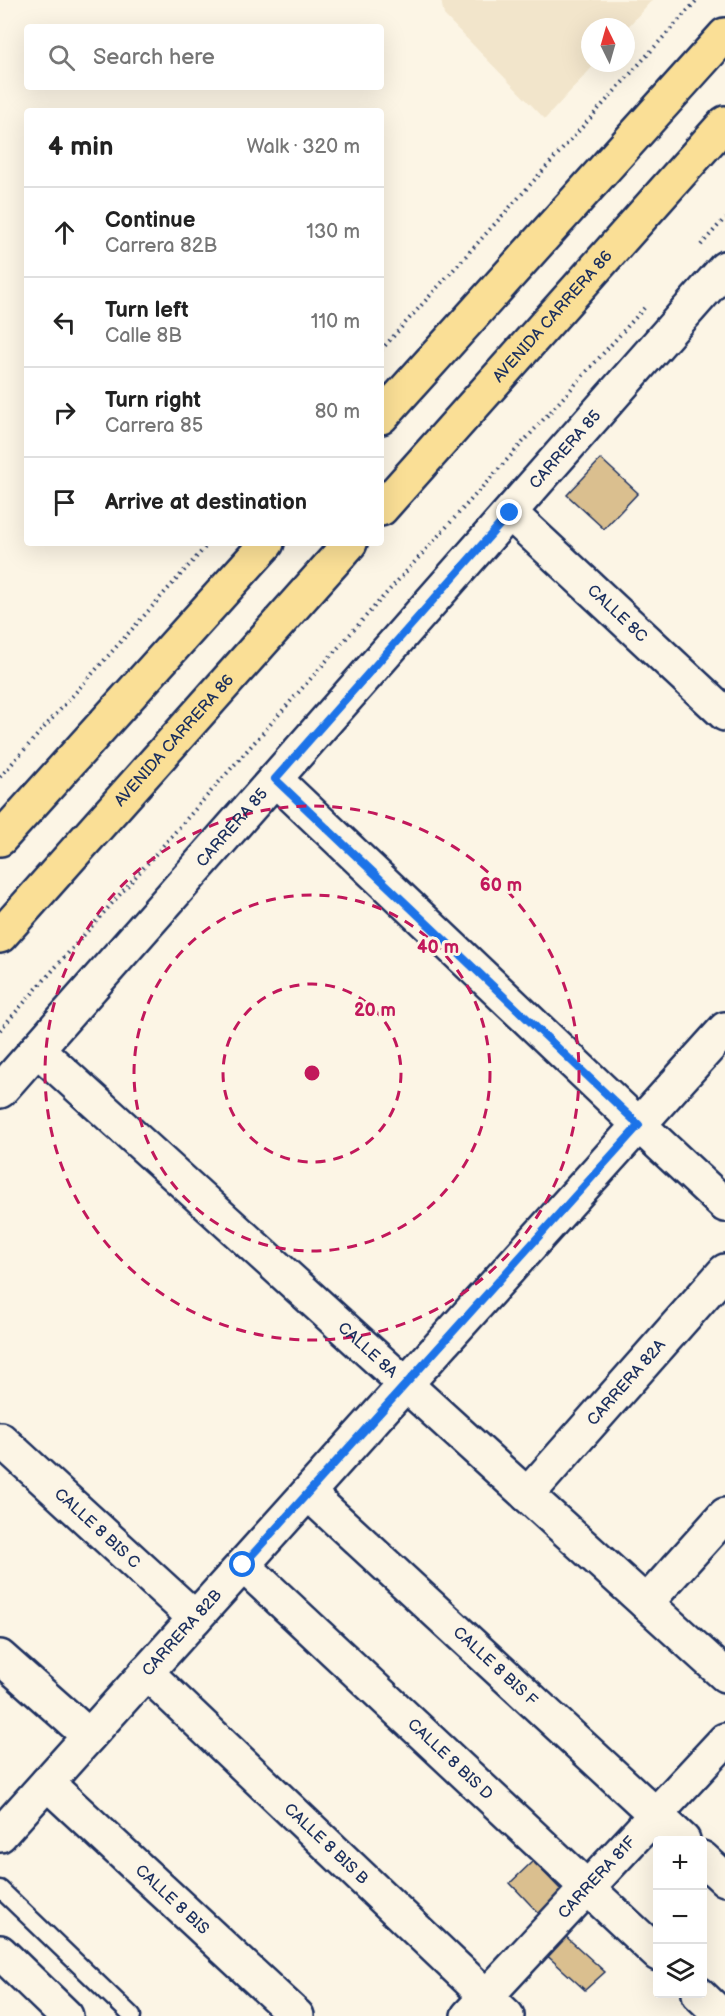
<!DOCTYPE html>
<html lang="en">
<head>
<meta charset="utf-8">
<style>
	:root { --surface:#fff; --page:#f6f6f6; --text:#222; --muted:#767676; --line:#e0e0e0 }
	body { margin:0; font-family:"Balsamiq Sans",sans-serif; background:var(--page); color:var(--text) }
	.controls { position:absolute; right:18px; bottom:18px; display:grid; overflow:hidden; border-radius:6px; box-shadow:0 6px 24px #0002 }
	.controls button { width:54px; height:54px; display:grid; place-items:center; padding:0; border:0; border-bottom:2px solid var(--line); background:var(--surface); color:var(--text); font:30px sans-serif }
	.compass { position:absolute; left:581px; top:18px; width:54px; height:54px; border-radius:50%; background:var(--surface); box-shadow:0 6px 24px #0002; rotate:355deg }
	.stop { position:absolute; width:18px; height:18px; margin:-14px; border:4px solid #1a73e8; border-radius:50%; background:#fff }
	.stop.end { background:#1a73e8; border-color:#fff; box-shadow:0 2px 6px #0008 }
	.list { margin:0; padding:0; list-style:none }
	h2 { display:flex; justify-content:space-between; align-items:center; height:78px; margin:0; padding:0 24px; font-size:26px }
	h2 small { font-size:20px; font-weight:400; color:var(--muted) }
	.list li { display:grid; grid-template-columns:39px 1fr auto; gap:18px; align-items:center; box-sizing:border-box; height:90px; padding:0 24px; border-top:2px solid var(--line) }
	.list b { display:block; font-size:22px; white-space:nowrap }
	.list p { margin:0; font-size:20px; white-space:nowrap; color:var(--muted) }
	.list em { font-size:20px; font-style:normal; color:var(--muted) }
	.icon { flex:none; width:33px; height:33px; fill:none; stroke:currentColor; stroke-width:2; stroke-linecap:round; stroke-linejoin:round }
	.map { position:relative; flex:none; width:725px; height:2016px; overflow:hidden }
	.search { position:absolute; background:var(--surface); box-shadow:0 6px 24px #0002; left:24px; top:24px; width:360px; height:66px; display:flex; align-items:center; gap:15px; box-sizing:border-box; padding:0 21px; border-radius:6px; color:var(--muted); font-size:22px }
	.panel { position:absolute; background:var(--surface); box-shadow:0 6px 24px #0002; left:24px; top:108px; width:360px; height:438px; border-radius:6px }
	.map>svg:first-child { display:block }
	.built { fill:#f2e5cb }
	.building { fill:#dabf8f; stroke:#1b2f5e; stroke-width:1.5 }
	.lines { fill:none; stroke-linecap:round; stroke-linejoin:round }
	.service-casing { stroke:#1b2f5e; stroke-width:21 }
	.minor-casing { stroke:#1b2f5e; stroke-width:38 }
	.tertiary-casing { stroke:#1b2f5e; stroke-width:38 }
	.primary-casing { stroke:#1b2f5e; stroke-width:38 }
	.path { stroke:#1b2f5e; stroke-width:4; stroke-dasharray:1.5 4.5; stroke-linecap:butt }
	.service { stroke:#fcf5e5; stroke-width:16 }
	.minor { stroke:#fcf5e5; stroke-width:33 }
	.tertiary { stroke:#fcf5e5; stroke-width:33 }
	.primary { stroke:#fadf96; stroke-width:33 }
	.route { stroke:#1a73e8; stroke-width:8 }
	.ring { fill:none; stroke:#c2185b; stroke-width:3; stroke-dasharray:10 8 }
	.labels { text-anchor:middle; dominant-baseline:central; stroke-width:6; stroke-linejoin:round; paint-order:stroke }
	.street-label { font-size:16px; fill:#1b2f5e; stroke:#fcf5e5 }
	.centre { fill:#c2185b; stroke:#fcf5e5; stroke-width:3 }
	.ring-label { font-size:18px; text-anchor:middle; font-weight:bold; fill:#c2185b; stroke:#fcf5e5; stroke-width:6; stroke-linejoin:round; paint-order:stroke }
</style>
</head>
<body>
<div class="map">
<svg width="725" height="2016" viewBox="0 0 725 2016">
	<rect width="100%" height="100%" fill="#fcf5e5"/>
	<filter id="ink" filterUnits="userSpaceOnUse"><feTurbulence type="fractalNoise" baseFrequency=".0167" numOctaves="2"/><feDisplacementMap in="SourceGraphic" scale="12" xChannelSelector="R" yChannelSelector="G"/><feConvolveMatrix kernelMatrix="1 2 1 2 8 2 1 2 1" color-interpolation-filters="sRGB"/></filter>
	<g filter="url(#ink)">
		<path class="built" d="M441 0H652L626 29V27H590V63H596L545 119 444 15Z"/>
		<g class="building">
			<path d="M601 459 638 493 604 529 567 495Z"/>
			<path d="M533 1861 566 1895 543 1918 510 1883Z"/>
			<path d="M562 1933 605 1972 585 1990 542 1951Z"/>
		</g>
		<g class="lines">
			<defs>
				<path id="service" d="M0 1889 132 2016"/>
				<g id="minor">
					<path id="s1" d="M510 513 725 714"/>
					<path d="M275 779 639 1125 725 1205"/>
					<path id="s2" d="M37 1049 725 1675"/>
					<path id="s3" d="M0 1091 725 268"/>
					<path id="s4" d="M0 1439 195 1618"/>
					<path id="s5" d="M308 1493 683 1840"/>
					<path id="s6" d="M527 1495 725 1271"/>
					<path id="s7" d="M243 1565 658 1954"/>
					<path d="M646 1603 725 1515"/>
					<path d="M0 1657 89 1736"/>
					<path id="s8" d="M146 1672 507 2016"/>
					<path id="s9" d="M47 1783 297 2016"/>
					<path id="s10" d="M0 1835 725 1029"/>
					<path d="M702 1858 725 1879"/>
					<path d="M699 1994 722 2016"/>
				</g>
				<g id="tertiary">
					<path d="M0 1952 66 2016"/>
					<path id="s11" d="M468 2016 725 1740"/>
				</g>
				<g id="primary">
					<path d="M381 417 725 35"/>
					<path id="s12" d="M381 509 725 123"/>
					<path d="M0 839 267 543"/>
					<path id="s13" d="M0 936 350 543"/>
				</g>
			</defs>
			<use href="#service" class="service-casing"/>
			<use href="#minor" class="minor-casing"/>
			<use href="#tertiary" class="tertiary-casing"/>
			<use href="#primary" class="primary-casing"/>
			<g class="path">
				<path d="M701 245 725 218"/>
				<path d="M381 350 697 0"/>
				<path d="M0 777 209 543"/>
				<path d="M0 1030 374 607 646 306"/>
			</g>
			<use href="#service" class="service"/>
			<use href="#minor" class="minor"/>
			<use href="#tertiary" class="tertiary"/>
			<use href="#primary" class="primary"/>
		</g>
	</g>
	<g class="lines" filter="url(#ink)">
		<path class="route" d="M243 1565 639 1125 275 779 510 513"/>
	</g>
	<g class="ring">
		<circle cx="312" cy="1073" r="89"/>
		<circle cx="312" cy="1073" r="178"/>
		<circle cx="312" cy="1073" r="267"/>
	</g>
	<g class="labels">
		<g class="street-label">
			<text stroke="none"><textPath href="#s12" startOffset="258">AVENIDA CARRERA 86</textPath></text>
			<text stroke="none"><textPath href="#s3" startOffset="855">CARRERA 85</textPath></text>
			<text stroke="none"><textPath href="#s1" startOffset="147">CALLE 8C</textPath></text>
			<text stroke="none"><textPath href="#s13" startOffset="262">AVENIDA CARRERA 86</textPath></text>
			<text stroke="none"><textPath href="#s3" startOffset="351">CARRERA 85</textPath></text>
			<text stroke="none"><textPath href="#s2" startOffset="447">CALLE 8A</textPath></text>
			<text stroke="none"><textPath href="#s6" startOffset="150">CARRERA 82A</textPath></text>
			<text stroke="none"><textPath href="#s4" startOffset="132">CALLE 8 BIS C</textPath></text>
			<text stroke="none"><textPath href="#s10" startOffset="272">CARRERA 82B</textPath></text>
			<text stroke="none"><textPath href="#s5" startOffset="255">CALLE 8 BIS F</textPath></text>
			<text stroke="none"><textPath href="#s7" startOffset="284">CALLE 8 BIS D</textPath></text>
			<text stroke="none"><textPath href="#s8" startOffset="249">CALLE 8 BIS B</textPath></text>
			<text stroke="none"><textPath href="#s11" startOffset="189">CARRERA 81F</textPath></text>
			<text stroke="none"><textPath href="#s9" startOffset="171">CALLE 8 BIS</textPath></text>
		</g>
	</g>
	<circle cx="312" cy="1073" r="9" class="centre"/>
	<g class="ring-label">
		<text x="501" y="891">60 m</text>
		<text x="438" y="953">40 m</text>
		<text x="375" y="1016">20 m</text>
	</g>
</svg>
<div class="controls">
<button>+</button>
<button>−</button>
<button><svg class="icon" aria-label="layers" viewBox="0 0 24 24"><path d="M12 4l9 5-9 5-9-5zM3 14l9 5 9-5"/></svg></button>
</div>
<svg class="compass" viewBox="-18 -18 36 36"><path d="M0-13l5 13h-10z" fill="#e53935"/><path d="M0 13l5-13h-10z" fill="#767676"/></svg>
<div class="stop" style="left:243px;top:1565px"></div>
<div class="stop end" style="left:510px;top:513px"></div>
<div class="search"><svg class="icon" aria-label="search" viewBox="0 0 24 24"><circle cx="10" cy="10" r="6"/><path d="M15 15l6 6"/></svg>Search here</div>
<section class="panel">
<h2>4 min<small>Walk · 320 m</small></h2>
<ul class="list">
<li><svg class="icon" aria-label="ahead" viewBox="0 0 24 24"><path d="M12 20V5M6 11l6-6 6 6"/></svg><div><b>Continue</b><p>Carrera 82B</p></div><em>130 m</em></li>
<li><svg class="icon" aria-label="left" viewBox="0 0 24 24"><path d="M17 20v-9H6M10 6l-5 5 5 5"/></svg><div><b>Turn left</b><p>Calle 8B</p></div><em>110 m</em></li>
<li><svg class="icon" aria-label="right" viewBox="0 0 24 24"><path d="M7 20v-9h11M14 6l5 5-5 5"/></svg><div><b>Turn right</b><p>Carrera 85</p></div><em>80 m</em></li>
<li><svg class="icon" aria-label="arrive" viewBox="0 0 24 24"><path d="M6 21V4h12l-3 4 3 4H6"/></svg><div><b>Arrive at destination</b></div></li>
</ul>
</section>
</div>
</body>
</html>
